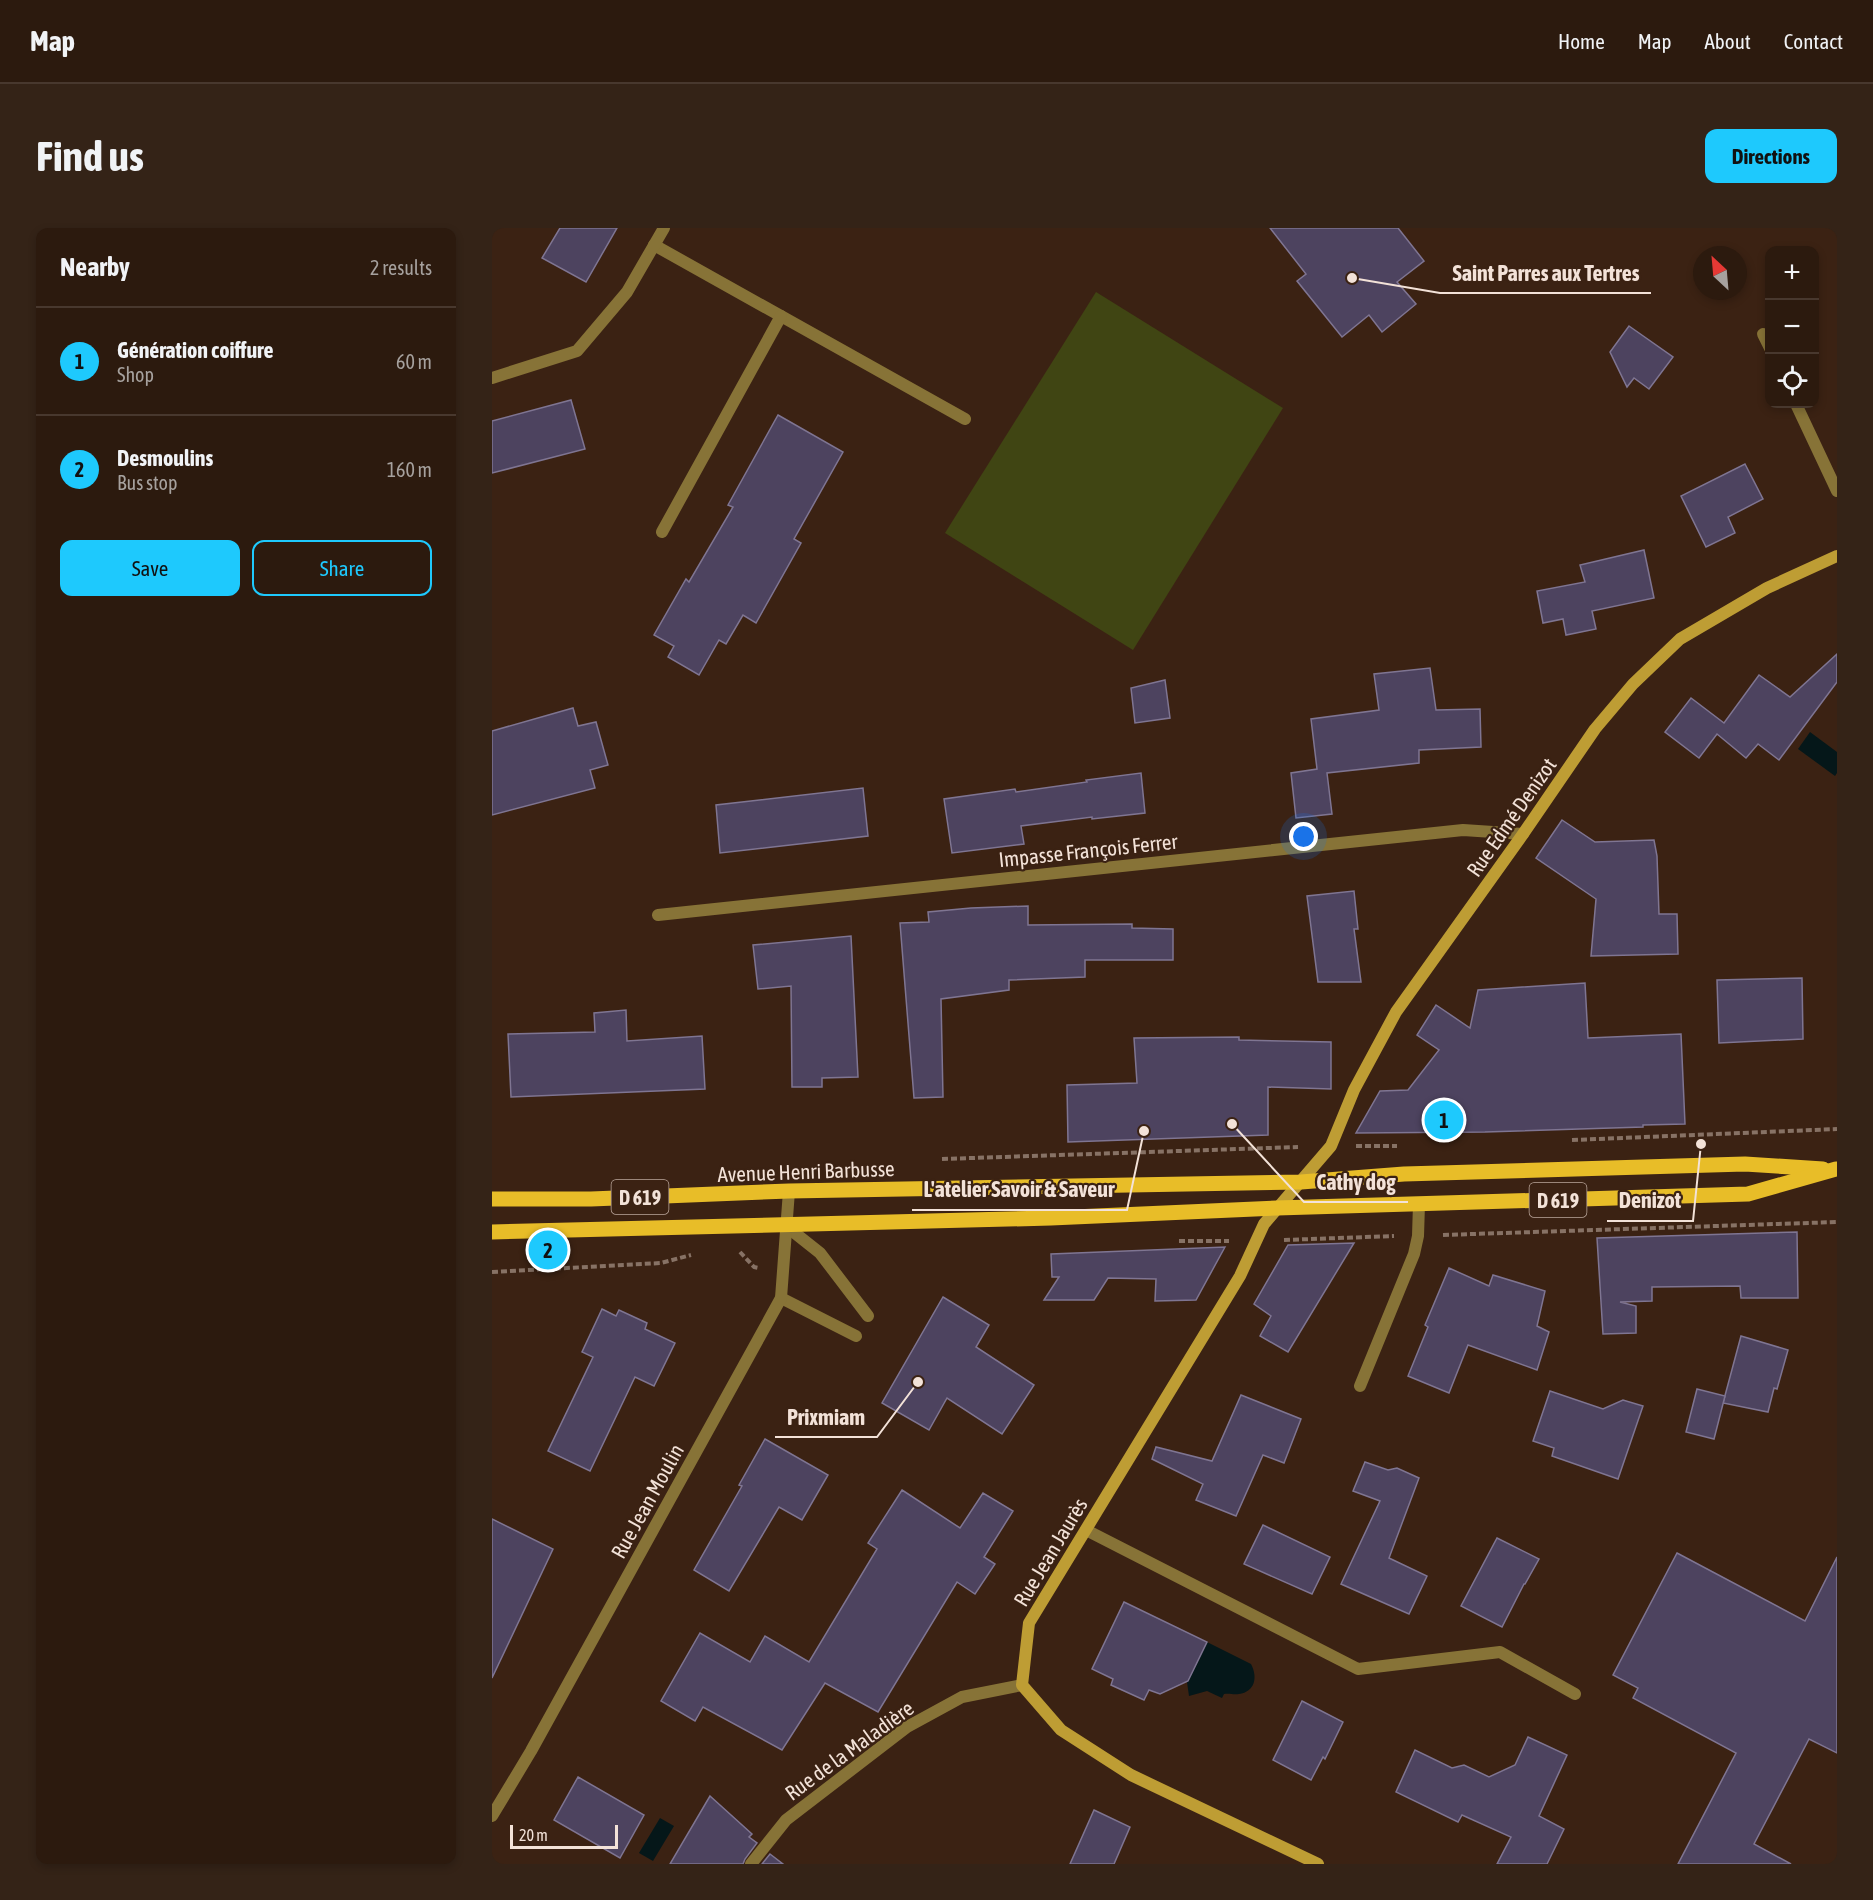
<!DOCTYPE html>
<html lang="en">
<head>
<meta charset="utf-8">
<style>
	:root { --surface:#2c1a0e; --page:#342317; --text:#f1f3f6; --muted:#a6a19e; --line:#48382e; --accent:#1ec9fd }
	body { margin:0; font-family:"Asap Condensed",sans-serif; background:var(--page); color:var(--text) }
	.controls { position:absolute; right:18px; top:18px; display:grid; overflow:hidden; border-radius:12px; box-shadow:0 3px 9px #0003 }
	.controls button { width:54px; height:54px; display:grid; place-items:center; padding:0; border:0; border-bottom:2px solid var(--line); background:var(--surface); color:var(--text); font:30px sans-serif }
	.compass { position:absolute; left:1201px; top:18px; width:54px; height:54px; border-radius:50%; background:var(--surface); box-shadow:0 3px 9px #0003; rotate:334deg }
	.scale { position:absolute; left:18px; bottom:15px; width:108px; box-sizing:border-box; padding-left:6px; border:3px solid #f3e2d8; border-top:0; font-size:16px; line-height:21px; white-space:nowrap; color:#f3e2d8; -webkit-text-stroke:4px #3b2213; paint-order:stroke }
	.you { position:absolute; left:812px; top:609px; width:21px; height:21px; margin:-15px; border:4px solid #fff; border-radius:50%; background:#1a73e8; box-shadow:0 0 0 9px #1a73e833 }
	.badge { display:grid; place-items:center; width:39px; height:39px; border-radius:50%; background:var(--accent); color:#111; font-size:20px; font-weight:700 }
	.pin { position:absolute; translate:-50% -50%; border:3px solid #fff; box-shadow:0 2px 6px #0006 }
	.list { margin:0; padding:0; list-style:none }
	h2 { display:flex; justify-content:space-between; align-items:center; height:78px; margin:0; padding:0 24px; font-size:26px }
	h2 small { font-size:20px; font-weight:400; color:var(--muted) }
	.list li { display:grid; grid-template-columns:39px 1fr auto; gap:18px; align-items:center; box-sizing:border-box; height:108px; padding:0 24px; border-top:2px solid var(--line) }
	.list b { display:block; font-size:22px; white-space:nowrap }
	.list p { margin:0; font-size:20px; white-space:nowrap; color:var(--muted) }
	.list em { font-size:20px; font-style:normal; color:var(--muted) }
	.actions { display:flex; gap:12px; padding:18px 24px }
	.actions a { flex:1; padding:14px 0; border:2px solid var(--accent); border-radius:12px; text-align:center; font-size:21px; color:var(--accent) }
	.actions .main { background:var(--accent); color:#111 }
	.icon { flex:none; width:33px; height:33px; fill:none; stroke:currentColor; stroke-width:2; stroke-linecap:round; stroke-linejoin:round }
	.map { position:relative; flex:none; width:1345px; height:1636px; overflow:hidden; border-radius:12px }
	header { display:flex; align-items:center; gap:36px; box-sizing:border-box; height:84px; padding:0 30px; background:var(--surface); border-bottom:2px solid var(--line) }
	header strong { font-size:28px }
	nav { display:flex; gap:33px; margin-inline-start:auto; font-size:21px }
	.intro { display:flex; align-items:center; justify-content:space-between; box-sizing:border-box; height:144px; padding:0 36px }
	h1 { margin:0; font-size:42px }
	.button { padding:15px 27px; border-radius:12px; background:var(--accent); color:#111; font-size:21px; font-weight:700 }
	main { display:flex; gap:36px; padding:0 36px }
	aside { flex:1; background:var(--surface); border-radius:12px; box-shadow:0 3px 9px #0003 }
	.map>svg:first-child { display:block }
	.green { fill:#404513 }
	.water { fill:#051719 }
	.building { fill:#4d435f; stroke:#7f7592; stroke-width:1.5 }
	.lines { fill:none; stroke-linecap:round; stroke-linejoin:round }
	.path { stroke:#877265; stroke-width:4; stroke-dasharray:6 3; stroke-linecap:butt }
	.lane { stroke:#877337; stroke-width:12 }
	.street { stroke:#877337; stroke-width:12 }
	.secondary { stroke:#be9d34; stroke-width:12 }
	.primary { stroke:#e8bd28; stroke-width:15 }
	.labels { text-anchor:middle; dominant-baseline:central; stroke-width:4.5; stroke-linejoin:round; paint-order:stroke }
	.shield { fill:#3b2213; stroke:#bca89d; stroke-width:1.5 }
	.shield-label { font-size:20px; font-weight:bold; fill:#f3e2d8 }
	.street-label { font-size:21px; fill:#f3e2d8; stroke:#3b2213 }
	.leader { fill:none; stroke:#f3e2d8; stroke-width:2 }
	.callout-dot { fill:#f3e2d8; stroke:#3b2213; stroke-width:2 }
	.callout-label { font-size:22px; text-anchor:middle; font-weight:bold; fill:#f3e2d8; stroke:#3b2213; stroke-width:4.5; stroke-linejoin:round; paint-order:stroke }
</style>
</head>
<body>
<header>
<strong>Map</strong>
<nav><a>Home</a><a>Map</a><a>About</a><a>Contact</a></nav>
</header>
<div class="intro"><h1>Find us</h1><a class="button">Directions</a></div>
<main>
<aside>
<h2>Nearby<small>2 results</small></h2>
<ul class="list">
<li><span class="badge">1</span><div><b>Génération coiffure</b><p>Shop</p></div><em>60 m</em></li>
<li><span class="badge">2</span><div><b>Desmoulins</b><p>Bus stop</p></div><em>160 m</em></li>
</ul>
<div class="actions"><a class="main">Save</a><a>Share</a></div>
</aside>
<div class="map">
<svg width="1345" height="1636" viewBox="0 0 1345 1636">
	<rect width="100%" height="100%" fill="#3b2213"/>
	<path class="green" d="M604 64 791 180 641 422 453 305Z"/>
	<g class="water">
		<path d="M1318 504 1345 524V545L1343 548 1306 521Z"/>
		<path d="M715 1414 759 1436C766 1449 763 1464 747 1466 741 1467 738 1465 732 1466L730 1470 715 1463 697 1468 695 1454Z"/>
		<path d="M168 1590 182 1598 161 1633 147 1625Z"/>
	</g>
	<g class="building">
		<path d="M68 0H125L94 54 50 30Z"/>
		<path d="M778 0H906L932 33 905 54 924 76 890 104 877 87 850 109 805 53 814 46Z"/>
		<path d="M1137 98 1181 129 1157 161 1142 150 1135 159 1118 124Z"/>
		<path d="M79 172 93 221 0 245V193Z"/>
		<path d="M286 187 351 224 302 311 309 315 264 395 251 387 234 416 227 412 207 447 176 429 182 418 162 407 194 351 197 354 241 279 236 277Z"/>
		<path d="M1253 236 1271 271 1236 289 1243 305 1214 319 1189 268Z"/>
		<path d="M1152 322 1162 370 1100 383 1104 401 1074 407 1071 391 1051 395 1045 363 1093 354 1088 337Z"/>
		<path d="M1345 426V454L1287 532 1266 516 1254 530 1225 506 1207 530 1173 504 1199 470 1232 495 1267 447 1298 469Z"/>
		<path d="M938 440 944 482 988 481 989 519 927 522V535L835 545 840 586 804 590 799 545 825 541 819 491 887 482 882 446Z"/>
		<path d="M673 452 678 490 643 495 639 460Z"/>
		<path d="M81 480 86 498 104 494 116 537 98 542 103 560 0 587V503Z"/>
		<path d="M649 545 653 585 600 591V589L529 598 532 616 460 625 452 571 523 561 524 564 595 554 594 552Z"/>
		<path d="M371 560 376 608 228 625 224 577Z"/>
		<path d="M1070 592 1103 614 1162 612 1165 628 1167 686H1185L1186 726 1099 728 1104 671 1044 630Z"/>
		<path d="M862 663 866 701H862L869 754H826L815 668Z"/>
		<path d="M536 678V697L640 696V700L681 701V732H593V749L517 752V762L449 771 451 869 422 870 408 695 437 694 436 684 479 680Z"/>
		<path d="M359 708 366 849 330 850V859H300L299 758 266 761 261 717Z"/>
		<path d="M1310 750 1311 811 1227 815 1225 752Z"/>
		<path d="M1093 755 1096 810 1189 806 1193 896 1151 897V899L993 904 864 905 888 863 916 862 947 822 925 807 944 777 978 800 986 762Z"/>
		<path d="M134 782 135 813 210 808 213 861 19 869 16 806 103 804 102 785Z"/>
		<path d="M747 809V812L839 814V861L776 859V907L576 914 575 857 645 855 642 810Z"/>
		<path d="M1305 1004 1306 1070H1249L1248 1058 1160 1059V1073L1128 1074 1144 1078V1105L1111 1106 1105 1010Z"/>
		<path d="M862 1015 796 1124 768 1108 779 1088 762 1076 796 1017Z"/>
		<path d="M733 1019 704 1072 663 1073 664 1051 616 1050 602 1072H552L567 1049H560L559 1026Z"/>
		<path d="M957 1040 997 1058 1001 1047 1053 1063 1045 1098 1057 1104 1045 1142 976 1117 957 1165 916 1148 936 1099 933 1097Z"/>
		<path d="M451 1069 497 1097 484 1119 542 1157 510 1206 455 1170 437 1202 390 1175Z"/>
		<path d="M110 1081 124 1088 127 1082 155 1095 153 1101 183 1115 162 1158 143 1149 98 1243 56 1223 101 1129 90 1124Z"/>
		<path d="M1249 1108 1296 1122 1285 1161 1282 1160 1276 1184 1231 1175Z"/>
		<path d="M1205 1161 1233 1168 1222 1211 1194 1204Z"/>
		<path d="M1058 1163 1111 1181 1131 1172 1151 1178 1126 1251 1060 1228 1062 1220 1041 1213Z"/>
		<path d="M749 1167 809 1191 792 1235 771 1227 744 1288 704 1272 711 1256 660 1231 664 1219 720 1233Z"/>
		<path d="M273 1211 336 1247 310 1292 287 1279 237 1363 202 1342 250 1258 247 1257Z"/>
		<path d="M873 1234 896 1242 905 1240 927 1250 897 1330 935 1348 917 1386 849 1356 888 1273 861 1263Z"/>
		<path d="M410 1262 468 1300 491 1265 521 1283 492 1329 503 1336 483 1366 465 1354 386 1484 333 1455 290 1522 211 1479 203 1493 169 1473 208 1405 258 1434 273 1408 317 1434 385 1321 376 1315Z"/>
		<path d="M0 1291 61 1321 0 1450Z"/>
		<path d="M771 1297 838 1329 820 1366 752 1336Z"/>
		<path d="M1005 1310 1047 1331 1033 1356H1032L1010 1399 969 1378Z"/>
		<path d="M1185 1325 1313 1393 1345 1329V1525L1317 1511 1262 1616 1299 1636H1186L1244 1525 1141 1470 1146 1460 1121 1447Z"/>
		<path d="M632 1374 715 1414 696 1453 668 1466 657 1462 652 1472 619 1457 621 1451 600 1441Z"/>
		<path d="M810 1473 851 1494 833 1531 831 1529 819 1552 781 1532Z"/>
		<path d="M1036 1509 1075 1527 1047 1588 1072 1601 1055 1636H1005L1019 1609 970 1587 966 1594 904 1564 923 1522 960 1540 972 1537 997 1549 1023 1537Z"/>
		<path d="M86 1549 152 1587 128 1630 62 1592Z"/>
		<path d="M218 1568 260 1606 257 1609 265 1615 253 1631 251 1636H178Z"/>
		<path d="M602 1582 638 1599 622 1636H578Z"/>
		<path d="M278 1626 291 1636H270Z"/>
	</g>
	<g class="lines">
		<g class="path">
			<path d="M1080 912 1345 901"/>
			<path d="M864 918H905"/>
			<path d="M450 931 806 919"/>
			<path d="M951 1007 1345 994"/>
			<path d="M792 1012 902 1008"/>
			<path d="M687 1013H737"/>
			<path d="M248 1024 262 1039 267 1040"/>
			<path d="M0 1044 169 1035 199 1027"/>
		</g>
		<g class="lane">
			<path d="M162 17 473 191"/>
			<path d="M1271 106 1278 120"/>
			<path d="M0 150 85 123 135 64 172 0"/>
			<path d="M1304 176 1345 263"/>
			<path d="M170 304 289 88"/>
			<path d="M294 998 328 1025 376 1088"/>
			<path d="M289 1070 364 1108"/>
			<path d="M594 1302 866 1441 1008 1424 1083 1466"/>
		</g>
		<g class="street">
			<path d="M166 687 971 602 1031 606"/>
			<path d="M868 1158 922 1026 926 1008 927 976"/>
			<path d="M0 1588 39 1523 289 1070 297 963"/>
			<path d="M259 1636 294 1592 415 1499 470 1469 530 1457"/>
		</g>
		<path class="secondary" d="M826 1636 639 1547 569 1502 530 1457 537 1395 748 1048 772 996 839 918 862 862 904 784 1031 606 1103 501 1141 456 1188 411 1275 360 1345 328"/>
		<g class="primary">
			<path d="M0 971H99L297 963 809 954 912 946 1253 936 1331 941"/>
			<path d="M0 1004 559 990 785 980 1256 966 1344 941"/>
		</g>
	</g>
	<g class="labels">
		<g class="shield">
			<rect x="119.5" y="952" width="57" height="34" rx="4.5"/>
			<rect x="1037.5" y="955" width="57" height="34" rx="4.5"/>
		</g>
		<g class="shield-label">
			<text x="148" y="969">D 619</text>
			<text x="1066" y="972">D 619</text>
		</g>
		<g class="street-label">
			<text transform="translate(1019 589) rotate(-55)">Rue Edmé Denizot</text>
			<text transform="translate(596 622) rotate(-6)">Impasse François Ferrer</text>
			<text transform="translate(314 943) rotate(-2)">Avenue Henri Barbusse</text>
			<text transform="translate(155 1273) rotate(-61)">Rue Jean Moulin</text>
			<text transform="translate(558 1324) rotate(-59)">Rue Jean Jaurès</text>
			<text transform="translate(357 1522) rotate(-36)">Rue de la Maladière</text>
		</g>
	</g>
	<path class="leader" d="M860 50L948 65H1159M740 896L812 974H916M652 903L635 982H420M1209 916L1201 993H1115M426 1154L385 1209H283"/>
	<g class="callout-dot">
		<circle cx="860" cy="50" r="6"/>
		<circle cx="740" cy="896" r="6"/>
		<circle cx="652" cy="903" r="6"/>
		<circle cx="1209" cy="916" r="6"/>
		<circle cx="426" cy="1154" r="6"/>
	</g>
	<g class="callout-label">
		<text x="1054" y="53">Saint Parres aux Tertres</text>
		<text x="864" y="962">Cathy dog</text>
		<text x="527" y="969">L'atelier Savoir &amp; Saveur</text>
		<text x="1158" y="980">Denizot</text>
		<text x="334" y="1197">Prixmiam</text>
	</g>
</svg>
<div class="controls">
<button>+</button>
<button>−</button>
<button><svg class="icon" aria-label="locate" viewBox="0 0 24 24"><circle cx="12" cy="12" r="6"/><path d="M12 2v4M12 18v4M2 12h4M18 12h4"/></svg></button>
</div>
<svg class="compass" viewBox="-18 -18 36 36"><path d="M0-13l5 13h-10z" fill="#e53935"/><path d="M0 13l5-13h-10z" fill="#a6a19e"/></svg>
<div class="scale">20 m</div>
<div class="you"></div>
<div class="pin badge" style="left:952px;top:892px">1</div>
<div class="pin badge" style="left:56px;top:1022px">2</div>
</div>
</main>
</body>
</html>
